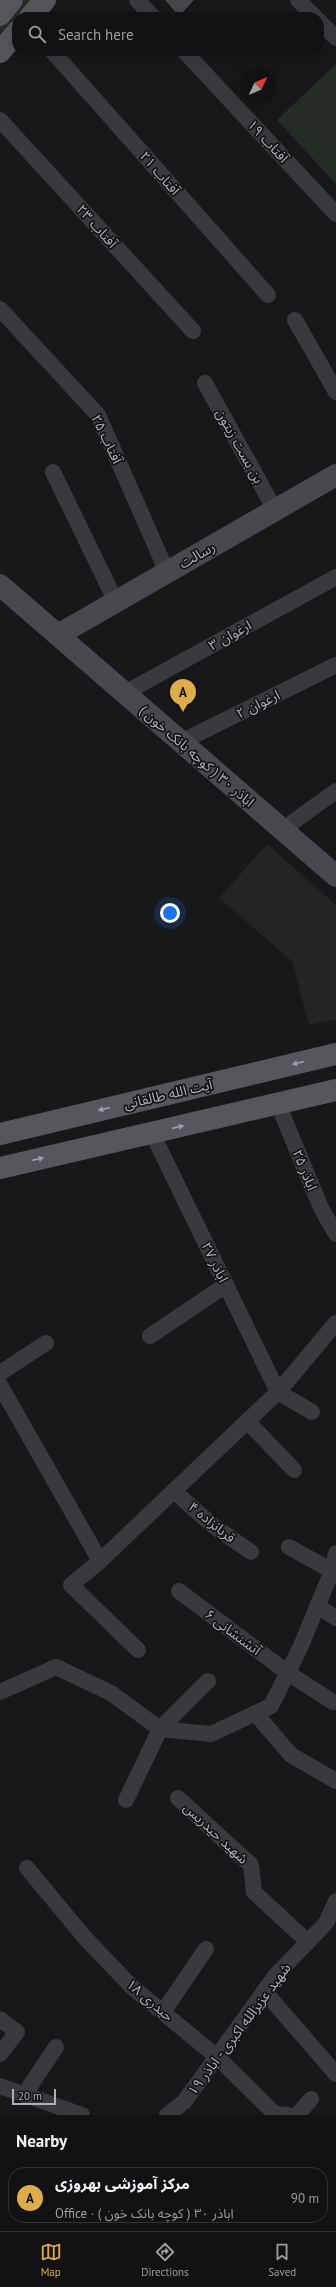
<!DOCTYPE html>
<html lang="en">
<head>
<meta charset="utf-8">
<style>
	:root { --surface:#121214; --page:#1f2022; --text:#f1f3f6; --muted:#9c9ea0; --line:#313234; --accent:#dfac4b }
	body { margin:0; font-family:"PT Sans","Noto Sans Arabic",sans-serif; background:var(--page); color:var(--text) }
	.compass { position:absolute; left:240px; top:68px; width:36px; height:36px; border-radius:50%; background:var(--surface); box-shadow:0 4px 16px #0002; rotate:46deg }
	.scale { position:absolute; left:12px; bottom:10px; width:44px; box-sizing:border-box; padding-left:4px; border:2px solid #acb0b8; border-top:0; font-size:11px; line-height:14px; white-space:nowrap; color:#acb0b8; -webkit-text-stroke:3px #131315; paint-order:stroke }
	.you { position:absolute; left:170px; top:913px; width:14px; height:14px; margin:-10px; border:3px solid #fff; border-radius:50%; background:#1a73e8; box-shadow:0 0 0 6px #1a73e833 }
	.badge { display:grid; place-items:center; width:26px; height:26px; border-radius:50%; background:var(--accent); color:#111; font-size:13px; font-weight:700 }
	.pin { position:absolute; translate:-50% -33px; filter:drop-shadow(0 1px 2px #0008) }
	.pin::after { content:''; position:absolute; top:21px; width:14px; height:12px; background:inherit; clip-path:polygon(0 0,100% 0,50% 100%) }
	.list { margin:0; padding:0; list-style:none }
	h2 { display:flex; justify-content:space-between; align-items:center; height:52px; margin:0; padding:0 16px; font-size:17px }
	h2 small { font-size:13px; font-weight:400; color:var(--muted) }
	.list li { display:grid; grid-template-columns:26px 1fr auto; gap:12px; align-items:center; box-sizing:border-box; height:56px; margin:0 8px 8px; padding:0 8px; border:1px solid var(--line); border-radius:16px }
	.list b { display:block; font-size:15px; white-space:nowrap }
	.list p { margin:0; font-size:13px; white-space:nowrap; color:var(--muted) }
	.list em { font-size:13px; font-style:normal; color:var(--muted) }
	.icon { flex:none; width:22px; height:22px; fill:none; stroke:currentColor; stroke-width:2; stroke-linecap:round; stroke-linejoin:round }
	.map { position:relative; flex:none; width:336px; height:2115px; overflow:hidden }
	.search { position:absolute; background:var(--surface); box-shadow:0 4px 16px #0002; left:12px; right:12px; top:12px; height:44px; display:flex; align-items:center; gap:10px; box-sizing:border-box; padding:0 14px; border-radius:16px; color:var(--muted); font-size:15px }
	.sheet { height:116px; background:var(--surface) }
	nav { display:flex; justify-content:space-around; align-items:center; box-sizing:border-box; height:56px; border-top:1px solid var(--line); background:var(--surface); font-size:11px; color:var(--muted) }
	nav a { display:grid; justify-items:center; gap:2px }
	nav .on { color:var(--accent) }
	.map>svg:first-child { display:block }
	.built { fill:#242427 }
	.green { fill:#242c25 }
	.building { fill:#47484c }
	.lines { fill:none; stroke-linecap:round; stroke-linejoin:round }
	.street { stroke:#393a3e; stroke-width:16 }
	.secondary { stroke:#48494e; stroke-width:22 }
	.primary { stroke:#56575d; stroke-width:22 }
	.oneway { fill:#9b9ea6 }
	.labels { text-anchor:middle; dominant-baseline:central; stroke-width:3.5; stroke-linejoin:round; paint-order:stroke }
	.street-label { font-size:14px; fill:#acb0b8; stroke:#131315 }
</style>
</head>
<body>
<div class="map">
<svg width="336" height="2115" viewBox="0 0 336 2115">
	<rect width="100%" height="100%" fill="#18181a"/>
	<path class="built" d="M267 844 336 905V1019L309 1025 292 961 219 898Z"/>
	<g class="green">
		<path d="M20 0H36L22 17H17V23L0 42V24Z"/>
		<path d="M336 64V184L277 120Z"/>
	</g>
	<path class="building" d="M165 0H194L179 16Z"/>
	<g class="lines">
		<g class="street">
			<path d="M137 0 153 17"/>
			<path d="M298 0 315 17"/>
			<path d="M319 21 336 38"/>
			<path d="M52 51 268 295"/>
			<path d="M184 51 336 214"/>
			<path d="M0 120 193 331"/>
			<path d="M0 309 98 415 167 572"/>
			<path d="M295 320 336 392"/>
			<path d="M205 383 275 510"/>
			<path d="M53 472 116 602"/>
			<path d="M125 693 336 577"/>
			<path d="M181 742 336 665"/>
			<path d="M282 830 336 791"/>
			<path d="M278 1104 321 1208 336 1234"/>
			<path d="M152 1133 278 1392 312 1412"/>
			<path d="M150 1336 226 1285"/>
			<path d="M0 1373 46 1343"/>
			<path d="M0 1385 100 1561"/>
			<path d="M247 1421 294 1470"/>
			<path d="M174 1491 212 1525 251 1552"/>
			<path d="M289 1547 332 1571"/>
			<path d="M179 1591 288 1673 333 1702"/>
			<path d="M317 1606 336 1618"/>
			<path d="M138 1650 71 1585 100 1561 278 1392 336 1323"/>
			<path d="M0 1692 56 1667 111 1693 160 1729 211 1734 271 1706 300 1648 332 1571 336 1553"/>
			<path d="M255 1713 291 1755 336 1781"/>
			<path d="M178 1798 251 1865 254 1892 308 1942"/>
			<path d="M126 1800 160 1729 208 1681"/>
			<path d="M27 1868 86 1939 132 1987 216 2056 275 2114 288 2115"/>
			<path d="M264 1991 336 2074"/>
			<path d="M163 2012 206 1949"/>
			<path d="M0 2019 17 2032 0 2054"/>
			<path d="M0 2086 82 2115"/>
			<path d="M24 2095 56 2047"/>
			<path d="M167 2115 184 2102 276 1975 326 1923 336 1901"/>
			<path d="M297 2115 311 2099"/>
		</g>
		<g class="secondary">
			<path d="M0 585 336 876"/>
			<path d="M58 635 336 475"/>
		</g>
		<g class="primary">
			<path d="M0 15 12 0"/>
			<path d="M30 17 45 0"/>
			<path d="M0 52 17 32"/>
			<path d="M0 1134 336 1054"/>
			<path d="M0 1168 336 1090"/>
		</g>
	</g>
	<defs><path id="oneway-solid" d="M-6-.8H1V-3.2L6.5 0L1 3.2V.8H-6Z"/></defs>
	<g class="oneway">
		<use href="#oneway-solid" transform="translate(298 1063) rotate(167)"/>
		<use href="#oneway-solid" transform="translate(104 1109) rotate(167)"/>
		<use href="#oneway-solid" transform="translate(178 1127) rotate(-13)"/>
		<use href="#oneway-solid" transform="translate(38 1159) rotate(-13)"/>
	</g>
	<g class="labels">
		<g class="street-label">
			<text transform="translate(268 141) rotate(47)">آفتاب ۱۹</text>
			<text transform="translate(160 173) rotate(49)">آفتاب ۲۱</text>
			<text transform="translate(97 226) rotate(48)">آفتاب ۲۳</text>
			<text transform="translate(107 439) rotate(64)">آفتاب ۲۵</text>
			<text transform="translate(240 446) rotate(61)">بن بست زیتون</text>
			<text transform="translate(197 555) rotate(-30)">رسالت</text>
			<text transform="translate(230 635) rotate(-29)">ارغوان ۳</text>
			<text transform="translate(258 704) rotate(-26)">ارغوان ۲</text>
			<text transform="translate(197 756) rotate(41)">اباذر ۳۰ ( کوچه بانک خون )</text>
			<text transform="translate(168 1094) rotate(-13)">آیت الله طالقانی</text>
			<text transform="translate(305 1170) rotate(68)">اباذر ۲۵</text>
			<text transform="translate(215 1262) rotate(64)">اباذر ۲۷</text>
			<text transform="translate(212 1522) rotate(39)">قربانزاده ۴</text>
			<text transform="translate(233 1632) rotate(37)">آتشنشانی ۶</text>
			<text transform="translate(216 1833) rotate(43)">شهید حیدریس</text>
			<text transform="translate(150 2000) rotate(40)">حیدری ۱۸</text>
			<text transform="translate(239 2029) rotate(-53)">شهید عزیزالله اکبری - اباذر ۱۹</text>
		</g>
	</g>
</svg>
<svg class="compass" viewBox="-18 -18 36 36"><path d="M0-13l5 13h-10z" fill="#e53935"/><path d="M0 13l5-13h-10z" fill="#9c9ea0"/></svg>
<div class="scale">20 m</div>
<div class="you"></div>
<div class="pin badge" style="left:183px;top:712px">A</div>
<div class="search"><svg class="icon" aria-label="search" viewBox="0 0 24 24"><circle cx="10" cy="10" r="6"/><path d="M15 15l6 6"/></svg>Search here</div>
</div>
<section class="sheet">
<h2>Nearby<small></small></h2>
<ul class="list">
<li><span class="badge">A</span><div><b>مرکز آموزشی بهروزی</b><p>Office · اباذر ۳۰ ( کوچه بانک خون )</p></div><em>90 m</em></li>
</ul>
</section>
<nav>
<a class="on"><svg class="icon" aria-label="map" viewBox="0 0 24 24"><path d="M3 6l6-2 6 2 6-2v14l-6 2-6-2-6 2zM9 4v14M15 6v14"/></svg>Map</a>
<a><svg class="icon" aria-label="directions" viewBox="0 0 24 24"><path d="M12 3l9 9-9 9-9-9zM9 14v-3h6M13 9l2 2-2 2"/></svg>Directions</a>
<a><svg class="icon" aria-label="saved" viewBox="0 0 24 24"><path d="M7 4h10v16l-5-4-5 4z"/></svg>Saved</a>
</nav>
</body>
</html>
